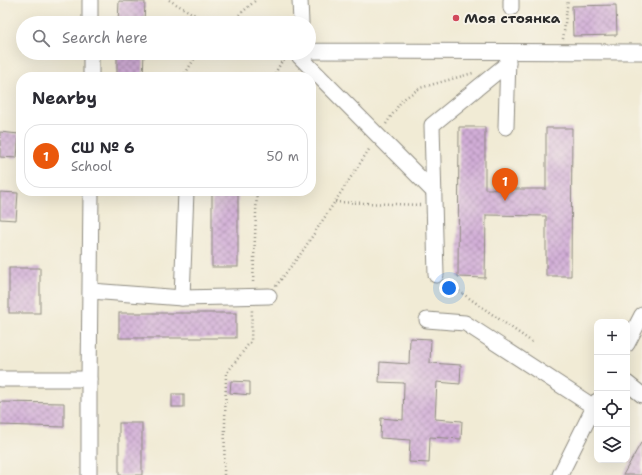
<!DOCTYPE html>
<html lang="en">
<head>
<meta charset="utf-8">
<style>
	:root { --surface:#fff; --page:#f7f7f7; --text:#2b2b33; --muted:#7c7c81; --line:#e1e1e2; --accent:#ea580c }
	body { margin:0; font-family:"Shantell Sans",sans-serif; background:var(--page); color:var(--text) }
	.controls { position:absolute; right:12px; bottom:12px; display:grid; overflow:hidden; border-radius:8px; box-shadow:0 4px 16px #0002 }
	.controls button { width:36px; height:36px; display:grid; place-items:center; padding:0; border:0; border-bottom:1px solid var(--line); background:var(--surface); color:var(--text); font:20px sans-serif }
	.you { position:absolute; left:449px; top:288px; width:14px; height:14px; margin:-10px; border:3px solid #fff; border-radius:50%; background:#1a73e8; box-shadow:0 0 0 6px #1a73e833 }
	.badge { display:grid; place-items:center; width:26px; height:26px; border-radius:50%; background:var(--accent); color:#fff; font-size:13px; font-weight:700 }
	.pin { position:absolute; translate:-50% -33px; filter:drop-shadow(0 1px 2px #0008) }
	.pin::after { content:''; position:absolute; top:21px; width:14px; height:12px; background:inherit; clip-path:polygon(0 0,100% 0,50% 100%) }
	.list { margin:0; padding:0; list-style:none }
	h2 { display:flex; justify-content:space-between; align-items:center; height:52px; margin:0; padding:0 16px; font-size:17px }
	h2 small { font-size:13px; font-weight:400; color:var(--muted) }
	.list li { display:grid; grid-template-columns:26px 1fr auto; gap:12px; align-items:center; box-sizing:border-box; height:64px; margin:0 8px 8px; padding:0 8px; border:1px solid var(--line); border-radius:16px }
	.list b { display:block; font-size:15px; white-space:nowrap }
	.list p { margin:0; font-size:13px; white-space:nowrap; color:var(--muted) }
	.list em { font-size:13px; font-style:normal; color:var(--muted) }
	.icon { flex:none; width:22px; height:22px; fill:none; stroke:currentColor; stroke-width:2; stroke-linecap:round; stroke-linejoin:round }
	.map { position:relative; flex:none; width:642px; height:475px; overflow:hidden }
	.search { position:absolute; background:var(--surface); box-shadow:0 4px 16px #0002; left:16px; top:16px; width:300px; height:44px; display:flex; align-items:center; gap:10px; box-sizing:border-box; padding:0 14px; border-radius:22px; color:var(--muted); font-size:15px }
	.panel { position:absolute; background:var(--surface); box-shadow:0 4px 16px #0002; left:16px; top:72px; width:300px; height:124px; border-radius:16px }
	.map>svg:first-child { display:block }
	.building { fill:url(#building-cross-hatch) }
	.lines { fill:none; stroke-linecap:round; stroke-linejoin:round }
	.minor-casing { stroke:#8e8b80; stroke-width:17 }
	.path { stroke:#8e8b80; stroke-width:2.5; stroke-dasharray:1 3; stroke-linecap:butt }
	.minor { stroke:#fff; stroke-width:15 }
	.poi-dot { fill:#d1495b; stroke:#f7f3e8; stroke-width:1.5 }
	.labels { text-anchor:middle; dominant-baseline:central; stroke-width:4; stroke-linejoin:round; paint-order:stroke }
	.poi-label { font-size:14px; font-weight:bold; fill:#2b2b2b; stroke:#f7f3e8; text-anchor:start }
</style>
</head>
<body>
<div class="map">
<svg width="642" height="475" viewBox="0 0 642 475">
	<defs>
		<pattern id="building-cross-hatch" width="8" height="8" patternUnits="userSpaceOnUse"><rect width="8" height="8" fill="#d1add7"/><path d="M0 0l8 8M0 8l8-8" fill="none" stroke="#aa8daf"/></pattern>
	</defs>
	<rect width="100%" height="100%" fill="#f7f3e8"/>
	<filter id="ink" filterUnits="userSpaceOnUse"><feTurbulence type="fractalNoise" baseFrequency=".025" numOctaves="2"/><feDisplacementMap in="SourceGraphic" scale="8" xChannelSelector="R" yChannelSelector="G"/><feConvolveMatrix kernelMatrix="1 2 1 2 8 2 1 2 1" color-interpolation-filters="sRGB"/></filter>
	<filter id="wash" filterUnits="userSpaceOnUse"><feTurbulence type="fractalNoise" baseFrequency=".012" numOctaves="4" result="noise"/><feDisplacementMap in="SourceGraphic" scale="16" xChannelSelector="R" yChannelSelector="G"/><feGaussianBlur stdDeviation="0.9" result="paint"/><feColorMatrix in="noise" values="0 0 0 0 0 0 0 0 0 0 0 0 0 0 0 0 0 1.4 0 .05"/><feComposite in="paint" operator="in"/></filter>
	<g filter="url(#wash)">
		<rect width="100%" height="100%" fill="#f1ebd5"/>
		<g id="blocks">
			<g class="building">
				<path d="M119 1 145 2 144 23H118Z"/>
				<path d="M616 5 617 35 573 36 572 6Z"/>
				<path d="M117 53H144L143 77H117Z"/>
				<path d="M459 127H485V189H546V128H572L571 276H546V216L486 215 485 278 458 277Z"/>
				<path d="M0 132 19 134 17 158 0 157Z"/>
				<rect x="212" y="191" width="26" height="76"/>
				<path d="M0 192 18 193 16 220 0 219Z"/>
				<rect x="9" y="268" width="31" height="45"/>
				<rect x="119" y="313" width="117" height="25"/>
				<path d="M410 338 431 339 430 363 461 365 460 384 437 382 435 419 462 421 461 439 430 437 429 463 409 462 410 440 380 438 381 418 403 420 404 383 379 382 380 362 409 364Z"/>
				<path d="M231 381 250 382V395L230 393Z"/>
				<rect x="172" y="394" width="12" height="13"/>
				<path d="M0 402 64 403V427L0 425Z"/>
				<rect x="119" y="423" width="23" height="52"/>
				<path d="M642 441V475H623Z"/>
			</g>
		</g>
	</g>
	<g filter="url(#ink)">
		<use href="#blocks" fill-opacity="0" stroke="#8e8b80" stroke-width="1"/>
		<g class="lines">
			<defs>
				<g id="minor">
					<path d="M90 0V23"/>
					<path d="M300 0 301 23"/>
					<path d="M511 8V0"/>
					<path d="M309 48 311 51 642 52"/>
					<path d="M91 53V77"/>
					<path d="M299 56 434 192"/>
					<path d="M506 127 508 57"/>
					<path d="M436 275 432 125 508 63"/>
					<path d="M91 291 182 298 186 191"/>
					<path d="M182 298 269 296"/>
					<path d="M427 320 465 323 594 407"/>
					<path d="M627 344 642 315"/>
					<path d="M0 379H89L91 191"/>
					<path d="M627 383 642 395"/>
					<path d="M89 475V379"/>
					<path d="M560 475 597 401"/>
				</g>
			</defs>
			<use href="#minor" class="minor-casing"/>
			<g class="path">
				<path d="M169 0 209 23"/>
				<path d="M230 23 256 0"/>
				<path d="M563 39 568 0"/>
				<path d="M183 77 198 53"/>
				<path d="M273 77 282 61 287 60"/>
				<path d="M386 124 402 100 420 88 473 73"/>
				<path d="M335 202 422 205"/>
				<path d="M253 282 257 191"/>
				<path d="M446 282 532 342"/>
				<path d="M276 286 302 252 370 148"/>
				<path d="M224 475 226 374 251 341 252 309"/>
			</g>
			<use href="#minor" class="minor"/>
		</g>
	</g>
	<circle class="poi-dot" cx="456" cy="18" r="4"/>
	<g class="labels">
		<g class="poi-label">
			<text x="464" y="18">Моя стоянка</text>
		</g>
	</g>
</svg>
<div class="controls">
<button>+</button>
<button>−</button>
<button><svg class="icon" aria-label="locate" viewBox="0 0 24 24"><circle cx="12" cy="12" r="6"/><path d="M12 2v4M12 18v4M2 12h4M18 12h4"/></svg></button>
<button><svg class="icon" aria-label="layers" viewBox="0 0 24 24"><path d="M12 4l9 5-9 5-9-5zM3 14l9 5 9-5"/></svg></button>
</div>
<div class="you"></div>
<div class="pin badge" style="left:505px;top:201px">1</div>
<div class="search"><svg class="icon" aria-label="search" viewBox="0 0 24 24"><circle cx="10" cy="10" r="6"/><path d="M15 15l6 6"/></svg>Search here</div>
<section class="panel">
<h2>Nearby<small></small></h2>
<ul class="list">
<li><span class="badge">1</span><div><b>СШ № 6</b><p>School</p></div><em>50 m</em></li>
</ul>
</section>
</div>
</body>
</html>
